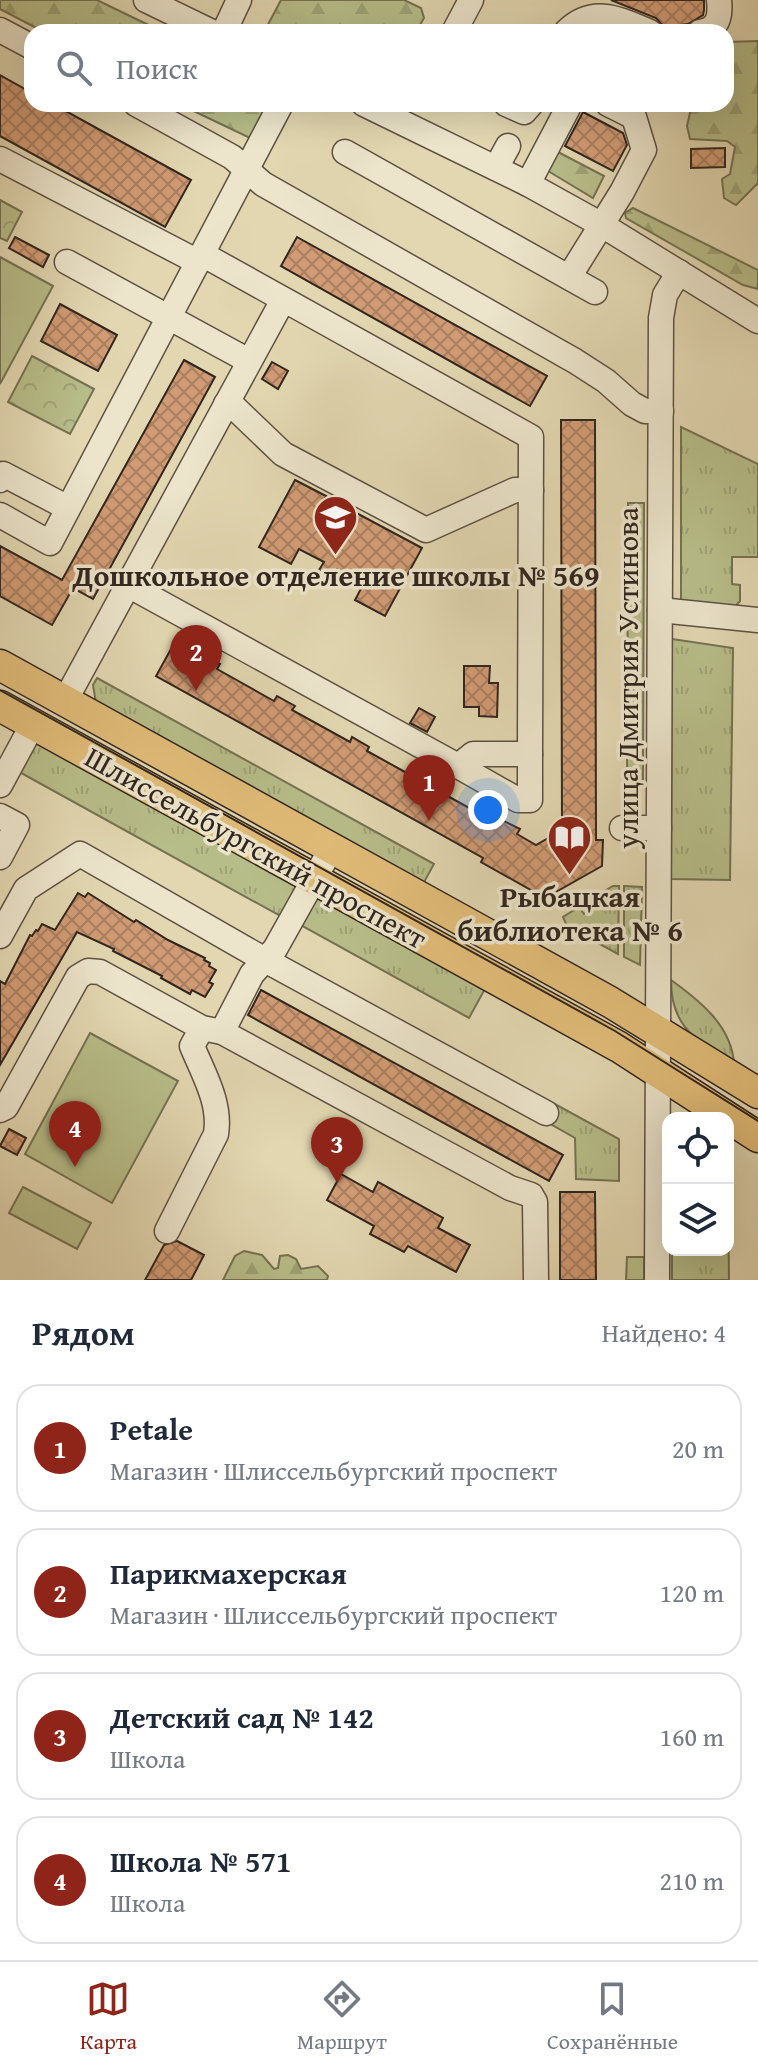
<!DOCTYPE html>
<html lang="ru">
<head>
<meta charset="utf-8">
<style>
	:root { --surface:#fff; --page:#f6f6f7; --text:#1f2937; --muted:#747a83; --line:#e0e1e3; --accent:#8f2418 }
	body { margin:0; font-family:"Gentium Book Plus",serif; background:var(--page); color:var(--text) }
	.controls { position:absolute; right:24px; bottom:24px; display:grid; overflow:hidden; border-radius:16px; box-shadow:0 8px 32px #0002 }
	.controls button { width:72px; height:72px; display:grid; place-items:center; padding:0; border:0; border-bottom:2px solid var(--line); background:var(--surface); color:var(--text); font:40px sans-serif }
	.you { position:absolute; left:488px; top:810px; width:28px; height:28px; margin:-20px; border:6px solid #fff; border-radius:50%; background:#1a73e8; box-shadow:0 0 0 12px #1a73e833 }
	.badge { display:grid; place-items:center; width:52px; height:52px; border-radius:50%; background:var(--accent); color:#fff; font-size:26px; font-weight:700 }
	.pin { position:absolute; translate:-50% -66px; filter:drop-shadow(0 2px 4px #0008) }
	.pin::after { content:''; position:absolute; top:42px; width:28px; height:24px; background:inherit; clip-path:polygon(0 0,100% 0,50% 100%) }
	.list { margin:0; padding:0; list-style:none }
	h2 { display:flex; justify-content:space-between; align-items:center; height:104px; margin:0; padding:0 32px; font-size:34px }
	h2 small { font-size:26px; font-weight:400; color:var(--muted) }
	.list li { display:grid; grid-template-columns:52px 1fr auto; gap:24px; align-items:center; box-sizing:border-box; height:128px; margin:0 16px 16px; padding:0 16px; border:2px solid var(--line); border-radius:24px }
	.list b { display:block; font-size:30px; white-space:nowrap }
	.list p { margin:0; font-size:26px; white-space:nowrap; color:var(--muted) }
	.list em { font-size:26px; font-style:normal; color:var(--muted) }
	.icon { flex:none; width:44px; height:44px; fill:none; stroke:currentColor; stroke-width:2; stroke-linecap:round; stroke-linejoin:round }
	.map { position:relative; flex:none; width:758px; height:1280px; overflow:hidden }
	.search { position:absolute; background:var(--surface); box-shadow:0 8px 32px #0002; left:24px; right:24px; top:24px; height:88px; display:flex; align-items:center; gap:20px; box-sizing:border-box; padding:0 28px; border-radius:24px; color:var(--muted); font-size:30px }
	.sheet { height:680px; background:var(--surface) }
	nav { display:flex; justify-content:space-around; align-items:center; box-sizing:border-box; height:112px; border-top:2px solid var(--line); background:var(--surface); font-size:22px; color:var(--muted) }
	nav a { display:grid; justify-items:center; gap:4px }
	nav .on { color:var(--accent) }
	.map>svg:first-child { display:block }
	.grass { fill:url(#grass-tufts); stroke:#747254; stroke-width:2 }
	.forest { fill:url(#forest-firs); stroke:#747254; stroke-width:2 }
	.park { fill:url(#park-crowns); stroke:#747254; stroke-width:2 }
	.pitch { fill:#b7bd89; stroke:#747254; stroke-width:2 }
	.building { fill:url(#building-cross-hatch); stroke:#31261f; stroke-width:2 }
	.lines { fill:none; stroke-linecap:round; stroke-linejoin:round }
	.minor-casing { stroke:#5d5244; stroke-width:27 }
	.major-casing { stroke:#31261f; stroke-width:33 }
	.minor { stroke:#ece5cc; stroke-width:24 }
	.major { stroke:#e1bc78; stroke-width:30 }
	.tram { stroke:#31261f; stroke-width:2 }
	.labels { text-anchor:middle; dominant-baseline:central; stroke-width:7; stroke-linejoin:round; paint-order:stroke }
	.poi-label { font-size:30px; font-weight:bold; fill:#31261f; stroke:#ece5cc }
	.street-label { font-size:30px; fill:#31261f; stroke:#ece5cc }
</style>
</head>
<body>
<div class="map">
<svg width="758" height="1280" viewBox="0 0 758 1280">
	<defs>
		<pattern id="grass-tufts" width="24" height="20" patternUnits="userSpaceOnUse" patternTransform="scale(2)"><rect width="24" height="20" fill="#b7bd89"/><path d="M3 7l-1-3M5 7V3M7 7l1-3M15 17l-1-3M17 17v-4M19 17l1-3" fill="none" stroke="#9ea276"/></pattern>
		<pattern id="forest-firs" width="22" height="20" patternUnits="userSpaceOnUse" patternTransform="scale(2)"><rect width="22" height="20" fill="#b7bd89"/><path d="M5 1l3.5 6h-7zM16 11l3.5 6h-7z" fill="#9ea276"/></pattern>
		<pattern id="park-crowns" width="20" height="18" patternUnits="userSpaceOnUse" patternTransform="scale(2)"><rect width="20" height="18" fill="#b7bd89"/><path d="M2 6a3 3 0 1 1 6 0M12 15a3 3 0 1 1 6 0" fill="none" stroke="#9ea276"/></pattern>
		<pattern id="building-cross-hatch" width="8" height="8" patternUnits="userSpaceOnUse" patternTransform="scale(2)"><rect width="8" height="8" fill="#d19c75"/><path d="M0 0l8 8M0 8l8-8" fill="none" stroke="#aa7f5f"/></pattern>
	</defs>
	<rect width="100%" height="100%" fill="#e2d7b1"/>
	<filter id="stains"><feTurbulence type="fractalNoise" baseFrequency=".0025" numOctaves="4"/><feColorMatrix values="0 0 0 0 .2 0 0 0 0 .09 0 0 0 0 .02 0 0 0 .5 -.17"/></filter>
	<radialGradient id="worn" r=".72"><stop offset=".6" stop-color="#630" stop-opacity="0"/><stop offset="1" stop-color="#630" stop-opacity=".3"/></radialGradient>
	<g class="grass">
		<path d="M681 427 758 464V557H732V584L740 585V601L733 609 681 605Z"/>
		<path d="M628 503H644L643 780H627Z"/>
		<path d="M672 639 733 648 730 880 671 879Z"/>
		<path d="M97 678 434 864 423 884 96 703 93 685Z"/>
		<path d="M42 743 301 888 284 918 14 769 27 745Z"/>
		<path d="M613 886H619L618 954 567 926 563 917 579 907 584 914 596 906 591 899Z"/>
		<path d="M624 886 642 887 640 965 624 957Z"/>
		<path d="M317 893 486 987 469 1018 295 922Z"/>
		<path d="M671 980C699 1000 732 1026 734 1064 697 1039 671 1029 671 980Z"/>
		<path d="M553 1103 619 1139V1181L576 1179 575 1138 547 1122Z"/>
		<path d="M728 1183 729 1280H672V1250H728Z"/>
		<path d="M627 1257H644V1280H626Z"/>
	</g>
	<g class="forest">
		<path d="M0 0H97L163 32H44L0 9Z"/>
		<path d="M281 0H404L421 8 424 18 416 32H264Z"/>
		<path d="M758 41V183L736 205 724 198 722 179 730 174 735 147 727 141 690 139 687 126 692 104H726V42Z"/>
		<path d="M179 104H270L252 139Z"/>
		<path d="M558 152 604 176 593 198 548 171Z"/>
		<path d="M633 208 758 270V289L743 285 626 218 625 213Z"/>
		<path d="M244 1251 262 1255 274 1269 278 1268 280 1256 288 1255 296 1259 301 1269 318 1266 328 1276 327 1280H223L235 1256Z"/>
	</g>
	<g class="park">
		<path d="M0 200 22 212 7 241 0 238Z"/>
		<path d="M32 356 94 389 70 434 8 402Z"/>
	</g>
	<g class="pitch">
		<path d="M0 257 53 286 0 384Z"/>
		<path d="M90 1033 178 1081 112 1203 25 1154Z"/>
		<path d="M23 1187 91 1223 77 1249 9 1213Z"/>
	</g>
	<g class="building">
		<path d="M611 0H704V10L703 15 688 24 664 27 656 18Z"/>
		<path d="M0 75 32 93V104H53L191 180 165 227 0 136Z"/>
		<path d="M583 112 623 133 627 145 613 171 565 146Z"/>
		<path d="M725 148V167L691 168V149Z"/>
		<path d="M15 237 49 255 43 267 9 248Z"/>
		<path d="M297 237 547 376 530 406 281 266Z"/>
		<path d="M60 304 117 335 98 371 41 341Z"/>
		<path d="M184 360 215 377 93 599 73 588 52 625 0 596V546L62 580Z"/>
		<path d="M272 362 288 371 278 389 262 379Z"/>
		<path d="M561 420H595L596 840H603L602 866 545 898 481 862 483 858 156 676 176 640 220 664 217 669 274 701 277 696 295 706 292 710 350 742 352 737 369 747 367 751 425 783 427 779 444 789 442 793 491 820 494 816 520 829 517 834 536 845 562 830Z"/>
		<path d="M295 480 326 496 322 502 346 515 349 509 422 548 385 616 355 600 364 583 337 569 333 577 319 570 324 562 299 549 291 564 259 547Z"/>
		<path d="M464 666H490L489 683H498L497 717 479 716V707H464Z"/>
		<path d="M419 708 435 717 427 732 410 723Z"/>
		<path d="M78 893 85 897 88 893 134 922 136 920 168 940 205 958 204 960 210 963 209 966 216 970 209 982 213 984 205 997 192 990 190 994 161 978 162 976 113 951 114 949 77 932 0 1065V981L5 984 30 935 32 936 36 930 38 931 42 924 55 930Z"/>
		<path d="M261 990 563 1155 549 1181 248 1015Z"/>
		<path d="M9 1129 26 1138 17 1155 0 1146Z"/>
		<path d="M341 1174 373 1192 378 1182 443 1218 438 1228 470 1245 456 1272 408 1246 404 1252 370 1234 374 1226 327 1200Z"/>
		<path d="M560 1192H595L596 1280H560Z"/>
		<path d="M177 1241 204 1255 191 1280H145L164 1245Z"/>
	</g>
	<g class="lines">
		<defs>
			<g id="minor">
				<path d="M146 0 212 32"/>
				<path d="M0 30 32 47"/>
				<path d="M224 32 239 0"/>
				<path d="M454 32 471 0"/>
				<path d="M566 32C593 5 619 19 650 32"/>
				<path d="M700 32C718 29 721 17 719 0"/>
				<path d="M136 104 232 157 263 184 575 361 606 381 632 404 645 411H661"/>
				<path d="M364 104 528 184 602 225 758 321"/>
				<path d="M506 104 524 112 531 104"/>
				<path d="M345 152 595 292"/>
				<path d="M0 159 198 262"/>
				<path d="M496 168 508 146"/>
				<path d="M528 184 570 104"/>
				<path d="M67 262 249 361"/>
				<path d="M569 277 622 192 644 150 634 117 608 104"/>
				<path d="M226 404 235 408 283 454 426 530 515 490H531"/>
				<path d="M0 480 3 474 68 508"/>
				<path d="M0 515 50 543 281 104"/>
				<path d="M128 585 283 300"/>
				<path d="M660 610 758 620"/>
				<path d="M65 701 128 585 458 766 473 754H530L531 437 202 254"/>
				<path d="M458 766 518 800H530V754"/>
				<path d="M0 785 33 724"/>
				<path d="M0 816 17 825 0 857"/>
				<path d="M622 828H659"/>
				<path d="M0 936 26 889 80 854 265 960 546 1113"/>
				<path d="M222 1032 252 974 275 949 331 849"/>
				<path d="M0 1110 6 1107 78 977 88 971 100 972 202 1028 222 1032 510 1188 531 1195 535 1202 536 1280"/>
				<path d="M167 1231 216 1134C221 1103 204 1075 192 1046L202 1028"/>
				<path d="M657 1280 661 318 665 295 679 272"/>
			</g>
			<g id="major">
				<path d="M0 665 610 1002 758 1093"/>
				<path d="M0 706 619 1047 758 1137"/>
			</g>
		</defs>
		<use href="#minor" class="minor-casing"/>
		<use href="#major" class="major-casing"/>
		<use href="#minor" class="minor"/>
		<use href="#major" class="major"/>
		<path class="tram" d="M0 690 615 1031 758 1121"/>
	</g>
	<defs>
		<symbol id="school-pin" viewBox="-11 -11 22 30"><path d="M0 17L-7.5 6A9.5 9.5 0 1 1 7.5 6Z" fill="#8f2418" stroke="#ece5cc"/><path d="M0-5L7-2L0 1L-7-2ZM-4 1L0 2.5L4 1V4Q0 6-4 4Z" fill="#fff"/></symbol>
		<symbol id="library-pin" viewBox="-11 -11 22 30"><path d="M0 17L-7.5 6A9.5 9.5 0 1 1 7.5 6Z" fill="#8f2418" stroke="#ece5cc"/><path d="M-6-4Q-3-5.5-.7-3.5V5Q-3 3-6 4ZM6-4Q3-5.5 .7-3.5V5Q3 3 6 4Z" fill="#fff"/></symbol>
	</defs>
	<g fill-rule="evenodd">
		<use href="#school-pin" x="310" y="492" width="51" height="69"/>
		<use href="#library-pin" x="544" y="812" width="51" height="69"/>
	</g>
	<g class="labels">
		<g class="poi-label">
			<text x="336" y="575">Дошкольное отделение школы № 569</text>
			<text x="570" y="896">Рыбацкая<tspan x="570" dy="34">библиотека № 6</tspan></text>
		</g>
		<g class="street-label">
			<text transform="translate(627 678) rotate(-90)">улица Дмитрия Устинова</text>
			<text transform="translate(256 847) rotate(29)">Шлиссельбургский проспект</text>
		</g>
	</g>
	<rect width="100%" height="100%" filter="url(#stains)"/>
	<rect width="100%" height="100%" fill="url(#worn)"/>
</svg>
<div class="controls">
<button><svg class="icon" aria-label="locate" viewBox="0 0 24 24"><circle cx="12" cy="12" r="6"/><path d="M12 2v4M12 18v4M2 12h4M18 12h4"/></svg></button>
<button><svg class="icon" aria-label="layers" viewBox="0 0 24 24"><path d="M12 4l9 5-9 5-9-5zM3 14l9 5 9-5"/></svg></button>
</div>
<div class="you"></div>
<div class="pin badge" style="left:429px;top:821px">1</div>
<div class="pin badge" style="left:196px;top:691px">2</div>
<div class="pin badge" style="left:337px;top:1183px">3</div>
<div class="pin badge" style="left:75px;top:1167px">4</div>
<div class="search"><svg class="icon" aria-label="search" viewBox="0 0 24 24"><circle cx="10" cy="10" r="6"/><path d="M15 15l6 6"/></svg>Поиск</div>
</div>
<section class="sheet">
<h2>Рядом<small>Найдено: 4</small></h2>
<ul class="list">
<li><span class="badge">1</span><div><b>Petale</b><p>Магазин · Шлиссельбургский проспект</p></div><em>20 m</em></li>
<li><span class="badge">2</span><div><b>Парикмахерская</b><p>Магазин · Шлиссельбургский проспект</p></div><em>120 m</em></li>
<li><span class="badge">3</span><div><b>Детский сад № 142</b><p>Школа</p></div><em>160 m</em></li>
<li><span class="badge">4</span><div><b>Школа № 571</b><p>Школа</p></div><em>210 m</em></li>
</ul>
</section>
<nav>
<a class="on"><svg class="icon" aria-label="map" viewBox="0 0 24 24"><path d="M3 6l6-2 6 2 6-2v14l-6 2-6-2-6 2zM9 4v14M15 6v14"/></svg>Карта</a>
<a><svg class="icon" aria-label="directions" viewBox="0 0 24 24"><path d="M12 3l9 9-9 9-9-9zM9 14v-3h6M13 9l2 2-2 2"/></svg>Маршрут</a>
<a><svg class="icon" aria-label="saved" viewBox="0 0 24 24"><path d="M7 4h10v16l-5-4-5 4z"/></svg>Сохранённые</a>
</nav>
</body>
</html>
